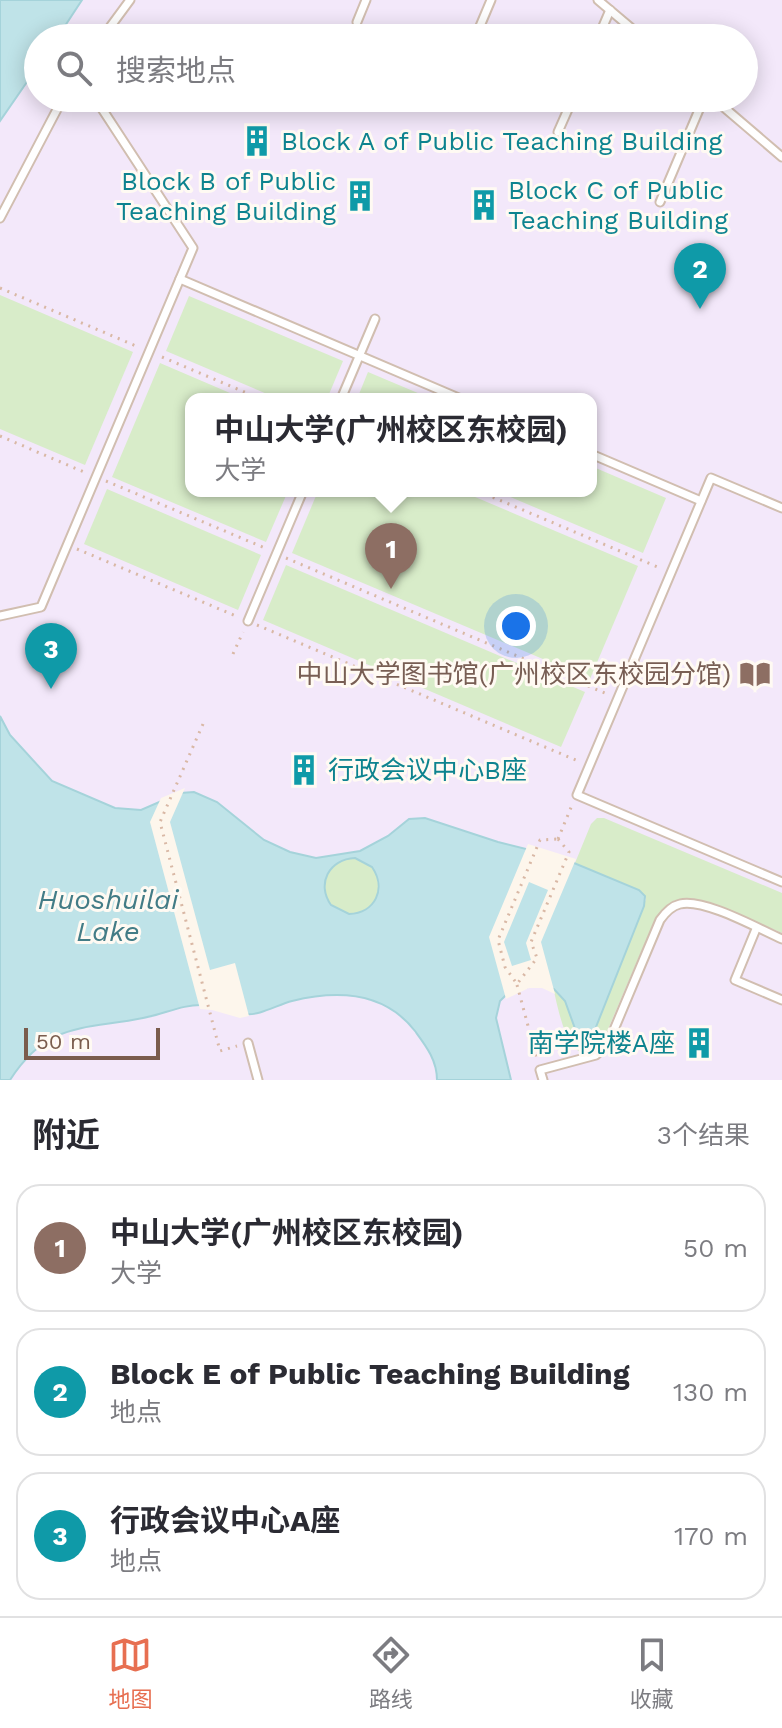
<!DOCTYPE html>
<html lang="zh">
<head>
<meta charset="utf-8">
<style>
	:root { --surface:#fff; --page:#f7f7f7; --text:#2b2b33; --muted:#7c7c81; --line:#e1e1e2; --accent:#e76f51 }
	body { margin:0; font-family:"Work Sans","Noto Sans SC",sans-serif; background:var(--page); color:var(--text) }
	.scale { position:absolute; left:24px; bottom:20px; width:136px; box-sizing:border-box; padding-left:8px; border:4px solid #7a5c4d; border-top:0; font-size:22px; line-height:28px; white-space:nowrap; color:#7a5c4d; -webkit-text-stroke:6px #fffaf3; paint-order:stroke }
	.you { position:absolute; left:516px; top:626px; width:28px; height:28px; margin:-20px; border:6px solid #fff; border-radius:50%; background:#1a73e8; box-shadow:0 0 0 12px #1a73e833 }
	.badge { display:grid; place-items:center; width:52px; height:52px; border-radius:50%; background:var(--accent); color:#fff; font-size:26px; font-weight:700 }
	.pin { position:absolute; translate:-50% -66px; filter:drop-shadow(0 2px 4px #0008) }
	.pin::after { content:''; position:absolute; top:42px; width:28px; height:24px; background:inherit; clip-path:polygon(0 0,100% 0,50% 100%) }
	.popup { position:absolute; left:185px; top:393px; width:412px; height:104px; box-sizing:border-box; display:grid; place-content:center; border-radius:16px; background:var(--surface); filter:drop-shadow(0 2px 6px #0005); font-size:26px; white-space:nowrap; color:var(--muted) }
	.popup b { font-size:30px; color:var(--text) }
	.popup::after { content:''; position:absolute; left:50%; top:100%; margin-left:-16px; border:16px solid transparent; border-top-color:var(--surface) }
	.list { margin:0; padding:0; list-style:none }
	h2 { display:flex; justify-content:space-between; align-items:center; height:104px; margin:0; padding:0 32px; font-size:34px }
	h2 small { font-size:26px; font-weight:400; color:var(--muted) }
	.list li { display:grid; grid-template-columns:52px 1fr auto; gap:24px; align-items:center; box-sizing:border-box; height:128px; margin:0 16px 16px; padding:0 16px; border:2px solid var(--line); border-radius:24px }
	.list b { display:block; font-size:30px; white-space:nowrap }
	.list p { margin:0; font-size:26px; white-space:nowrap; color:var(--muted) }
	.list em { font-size:26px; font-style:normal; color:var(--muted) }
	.icon { flex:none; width:44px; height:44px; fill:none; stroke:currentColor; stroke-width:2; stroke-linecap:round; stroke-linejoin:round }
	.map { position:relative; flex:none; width:782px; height:1080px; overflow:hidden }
	.search { position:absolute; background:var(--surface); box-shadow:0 4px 20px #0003; left:24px; right:24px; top:24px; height:88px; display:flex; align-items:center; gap:20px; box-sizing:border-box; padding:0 28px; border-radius:44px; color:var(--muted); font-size:30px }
	.sheet { height:536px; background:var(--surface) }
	nav { display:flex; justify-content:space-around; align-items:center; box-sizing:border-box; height:112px; border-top:2px solid var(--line); background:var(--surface); font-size:22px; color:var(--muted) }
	nav a { display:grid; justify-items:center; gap:4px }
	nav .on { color:var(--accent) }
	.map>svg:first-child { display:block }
	.education { fill:#f3e8fa; fill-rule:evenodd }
	.green { fill:#d8ecc9 }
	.water { fill:#bfe3e8; stroke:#a5d3da; stroke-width:2; fill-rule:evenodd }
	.pier { fill:#fdf6ec; fill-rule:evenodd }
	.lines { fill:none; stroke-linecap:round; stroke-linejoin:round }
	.service-casing { stroke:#d1beb0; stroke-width:11 }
	.path { stroke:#d9b8a5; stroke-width:3; stroke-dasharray:2 6; stroke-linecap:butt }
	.service { stroke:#fff; stroke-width:7 }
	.labels { text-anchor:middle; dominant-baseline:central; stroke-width:6; stroke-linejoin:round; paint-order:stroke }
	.culture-label { font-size:26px; fill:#0d838f; stroke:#fffaf3; text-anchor:start }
	.education-label { font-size:26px; fill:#785e54; stroke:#fffaf3; text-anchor:end }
	.water-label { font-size:28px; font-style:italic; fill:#437c86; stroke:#fffaf3 }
</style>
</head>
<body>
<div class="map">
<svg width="782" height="1080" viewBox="0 0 782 1080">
	<rect width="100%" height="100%" fill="#fdf6ec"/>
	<path class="education" d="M0 0H782V1080H0ZM38 38H744V98H38ZM191 399H591V491H191Z"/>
	<g class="green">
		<path d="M0 295 133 352 85 465 0 429Z"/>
		<path d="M189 296 343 361 327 399H279L166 351Z"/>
		<path d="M160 363 244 399H191V491H288L266 542 112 477Z"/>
		<path d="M368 372 432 399H357Z"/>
		<path d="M591 466 666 498 643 553 496 491H591Z"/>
		<path d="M107 489 261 555 238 610 84 544Z"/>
		<path d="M318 491H461L638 566 590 679 292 553Z"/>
		<path d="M286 565 585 692 561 747 263 620Z"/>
		<path d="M597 818H604L782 893V933L708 902 689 898 673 901 656 917 603 1041C569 1080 559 1009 553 988L565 1001 577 1034 592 1035 646 899 639 890 575 863 591 824Z"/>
		<circle cx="352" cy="886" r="28"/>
	</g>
	<g class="water">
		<path d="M0 0H82L57 38H38V66L0 121Z"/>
		<path d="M0 716 10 735 52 781 115 808 141 810 180 793 194 792 217 802 264 840 290 852 316 858 360 851 388 836 409 819 425 818 498 842 562 858 639 890 645 896 644 906 594 1032 586 1037 577 1034 565 1001 554 989 542 984 510 991 500 1001 496 1018 511 1080H437C437 1060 426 1046 415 1031 384 991 337 990 292 1001 277 1005 259 1016 245 1014 230 1013 217 1005 203 1005 183 1004 162 1015 143 1018 84 1030 48 1021 10 1080H0ZM355 858 372 867C387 889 375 913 349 914L331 905C316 884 329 859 355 858Z"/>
	</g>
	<g class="pier">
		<path d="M185 788 170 822 210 970 235 963 249 1016 240 1018 212 1010 200 1009 150 822 161 798Z"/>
		<path d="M528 844 576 859 541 942 555 994 542 988H529L506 999 489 937ZM529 882 548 890 526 943 531 960 512 966 504 942Z"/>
	</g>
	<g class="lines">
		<defs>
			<g id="service">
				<path d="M598 0 643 38"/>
				<path d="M357 22 366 0"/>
				<path d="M102 38 130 0"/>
				<path d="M475 38 491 0"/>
				<path d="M598 38 610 10"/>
				<path d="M713 98 782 157"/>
				<path d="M558 132 573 98"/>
				<path d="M660 202 704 98"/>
				<path d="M0 218 63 98"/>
				<path d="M180 279 461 399"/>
				<path d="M341 399 375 319"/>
				<path d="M591 454 701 501"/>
				<path d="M782 508 711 478 577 795 782 882"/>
				<path d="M0 616 41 607 193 248 95 98"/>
				<path d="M248 621 303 491"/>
				<path d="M756 929 735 980 782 1000"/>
				<path d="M248 1043 258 1080"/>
				<path d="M543 1080 540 1070 596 1055 608 1044 660 920C665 913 671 906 680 904 704 898 759 929 782 939"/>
			</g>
		</defs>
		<use href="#service" class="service-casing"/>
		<g class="path">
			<path d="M0 288 136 346"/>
			<path d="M162 357 261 399"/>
			<path d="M0 436 84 472"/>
			<path d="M106 481 265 548"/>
			<path d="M478 491 660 568"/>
			<path d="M77 549 236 616"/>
			<path d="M286 558 607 694"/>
			<path d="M257 625 578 761"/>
			<path d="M233 654 243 632"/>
			<path d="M203 724 160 822 220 1051 237 1046"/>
			<path d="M558 839 569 852 531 942 537 958 517 984 505 967 498 940 540 840Z"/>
			<path d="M558 839 572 805"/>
			<path d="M517 985 537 1059"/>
		</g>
		<use href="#service" class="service"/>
	</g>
	<defs>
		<symbol id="building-bare" viewBox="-9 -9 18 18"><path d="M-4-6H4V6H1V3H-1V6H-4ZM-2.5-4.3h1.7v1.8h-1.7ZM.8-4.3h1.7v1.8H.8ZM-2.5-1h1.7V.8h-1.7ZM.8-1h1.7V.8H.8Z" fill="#0f9aa8" stroke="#fffaf3" stroke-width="2.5" paint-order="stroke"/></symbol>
		<symbol id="library-bare" viewBox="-9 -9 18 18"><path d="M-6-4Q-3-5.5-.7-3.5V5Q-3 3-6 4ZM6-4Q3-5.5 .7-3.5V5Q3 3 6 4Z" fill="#8d6e63" stroke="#fffaf3" stroke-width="2.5" paint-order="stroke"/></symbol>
	</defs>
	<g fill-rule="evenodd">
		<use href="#building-bare" x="235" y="119" width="44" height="44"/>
		<use href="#building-bare" x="338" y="174" width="44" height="44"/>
		<use href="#building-bare" x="462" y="183" width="44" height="44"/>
		<use href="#library-bare" x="733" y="652" width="44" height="44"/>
		<use href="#building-bare" x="282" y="748" width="44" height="44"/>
		<use href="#building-bare" x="677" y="1021" width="44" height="44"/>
	</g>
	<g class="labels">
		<g class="culture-label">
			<text x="281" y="141">Block A of Public Teaching Building</text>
			<text x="336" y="181" text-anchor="end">Block B of Public<tspan x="336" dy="30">Teaching Building</tspan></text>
			<text x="508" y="190">Block C of Public<tspan x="508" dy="30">Teaching Building</tspan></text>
			<text x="328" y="770">行政会议中心B座</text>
			<text x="675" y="1043" text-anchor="end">南学院楼A座</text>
		</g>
		<g class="education-label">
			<text x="731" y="674">中山大学图书馆(广州校区东校园分馆)</text>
		</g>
		<g class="water-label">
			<text x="108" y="899">Huoshuilai<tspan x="108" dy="32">Lake</tspan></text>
		</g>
	</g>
</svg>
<div class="scale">50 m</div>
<div class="you"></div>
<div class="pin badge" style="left:391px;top:589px;background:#8d6e63">1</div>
<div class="popup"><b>中山大学(广州校区东校园)</b>大学</div>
<div class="pin badge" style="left:700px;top:309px;background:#0f9aa8">2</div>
<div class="pin badge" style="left:51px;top:689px;background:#0f9aa8">3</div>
<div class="search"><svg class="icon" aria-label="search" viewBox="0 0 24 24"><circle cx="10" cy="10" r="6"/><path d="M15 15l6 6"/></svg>搜索地点</div>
</div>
<section class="sheet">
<h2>附近<small>3个结果</small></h2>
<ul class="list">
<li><span class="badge" style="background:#8d6e63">1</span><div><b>中山大学(广州校区东校园)</b><p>大学</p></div><em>50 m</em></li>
<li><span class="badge" style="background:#0f9aa8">2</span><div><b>Block E of Public Teaching Building</b><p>地点</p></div><em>130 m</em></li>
<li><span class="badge" style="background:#0f9aa8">3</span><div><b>行政会议中心A座</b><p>地点</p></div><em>170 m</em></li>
</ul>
</section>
<nav>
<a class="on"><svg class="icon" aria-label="map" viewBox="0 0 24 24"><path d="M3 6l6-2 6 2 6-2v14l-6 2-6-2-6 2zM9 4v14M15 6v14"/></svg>地图</a>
<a><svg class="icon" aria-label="directions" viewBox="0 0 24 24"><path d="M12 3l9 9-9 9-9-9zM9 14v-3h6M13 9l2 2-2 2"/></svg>路线</a>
<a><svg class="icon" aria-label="saved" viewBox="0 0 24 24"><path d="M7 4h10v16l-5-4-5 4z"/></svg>收藏</a>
</nav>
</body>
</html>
